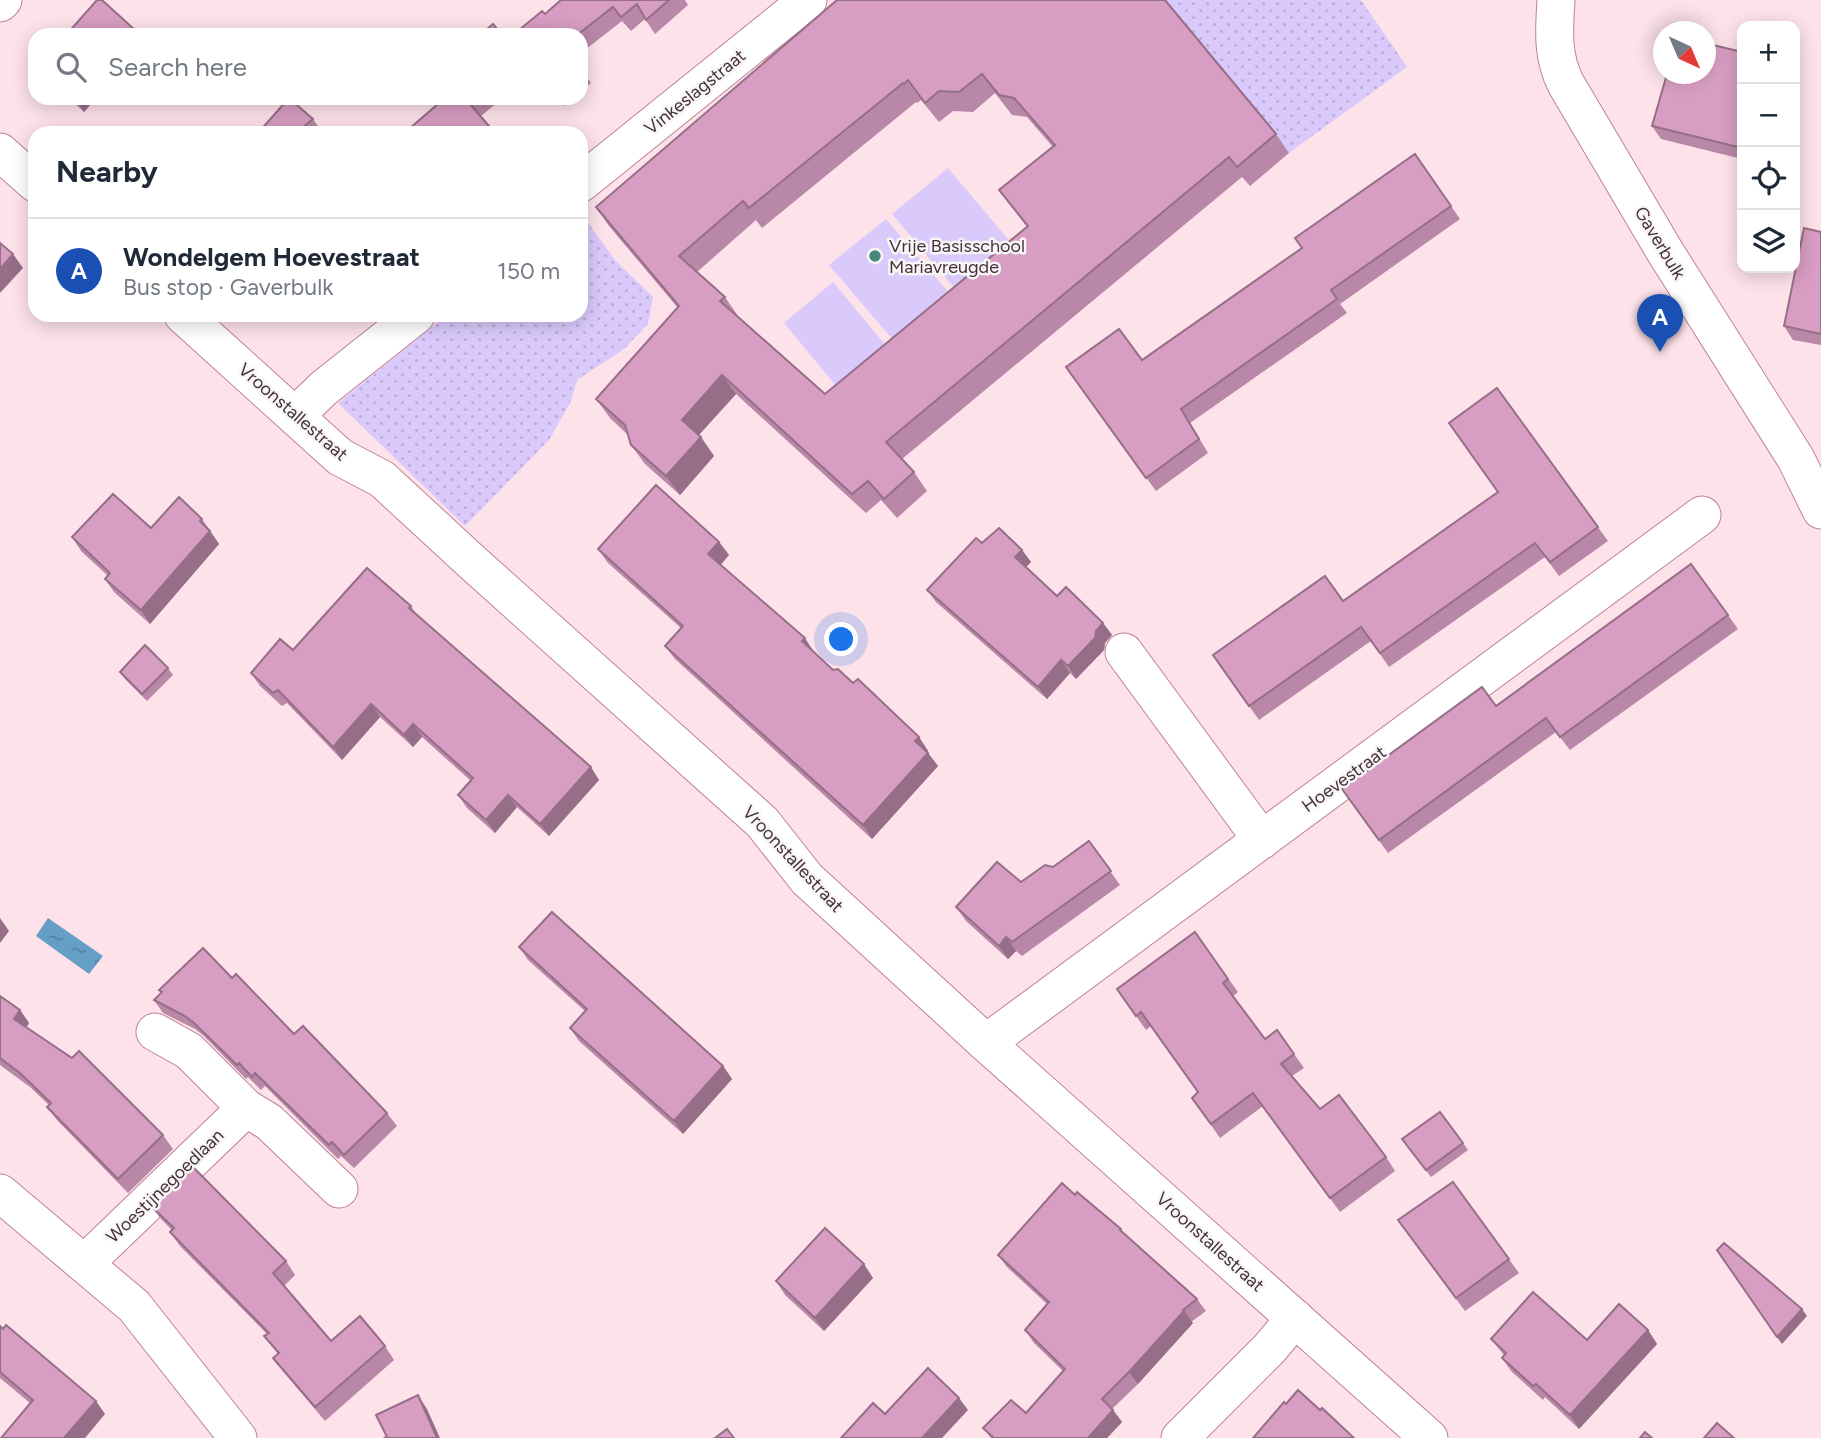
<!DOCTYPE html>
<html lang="en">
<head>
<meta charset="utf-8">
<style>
	:root { --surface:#fff; --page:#f6f6f7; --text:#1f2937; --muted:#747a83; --line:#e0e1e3; --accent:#44887c }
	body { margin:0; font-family:Figtree,sans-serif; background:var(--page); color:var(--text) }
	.controls { position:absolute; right:21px; top:21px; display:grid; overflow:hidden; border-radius:14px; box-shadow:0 4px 18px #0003 }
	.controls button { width:63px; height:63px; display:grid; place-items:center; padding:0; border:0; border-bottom:2px solid var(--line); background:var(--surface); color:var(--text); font:35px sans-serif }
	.compass { position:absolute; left:1653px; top:21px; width:63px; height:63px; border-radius:50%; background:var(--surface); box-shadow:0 4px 18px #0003; rotate:136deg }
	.you { position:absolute; left:842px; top:640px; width:24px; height:24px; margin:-18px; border:5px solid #fff; border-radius:50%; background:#1a73e8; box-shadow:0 0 0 10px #1a73e833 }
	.badge { display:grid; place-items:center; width:46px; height:46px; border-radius:50%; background:var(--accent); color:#fff; font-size:23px; font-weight:700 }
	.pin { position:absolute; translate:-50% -58px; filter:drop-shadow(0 2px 4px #0008) }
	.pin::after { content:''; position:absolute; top:37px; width:24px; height:21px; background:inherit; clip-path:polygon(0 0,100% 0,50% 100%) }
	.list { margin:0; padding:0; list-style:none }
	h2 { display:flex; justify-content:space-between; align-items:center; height:91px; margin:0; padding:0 28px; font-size:30px }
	h2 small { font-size:23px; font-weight:400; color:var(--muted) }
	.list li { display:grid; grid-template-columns:46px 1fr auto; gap:21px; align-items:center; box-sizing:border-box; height:105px; padding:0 28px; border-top:2px solid var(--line) }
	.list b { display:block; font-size:26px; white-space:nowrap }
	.list p { margin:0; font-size:23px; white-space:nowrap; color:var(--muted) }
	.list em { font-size:23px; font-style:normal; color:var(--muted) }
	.icon { flex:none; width:38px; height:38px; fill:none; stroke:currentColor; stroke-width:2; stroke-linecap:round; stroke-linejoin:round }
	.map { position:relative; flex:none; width:1821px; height:1438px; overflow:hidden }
	.search { position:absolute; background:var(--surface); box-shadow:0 4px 18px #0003; left:28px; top:28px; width:560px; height:77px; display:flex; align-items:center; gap:18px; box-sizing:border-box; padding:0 24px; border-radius:21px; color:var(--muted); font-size:26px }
	.panel { position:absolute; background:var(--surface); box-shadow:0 4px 18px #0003; left:28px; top:126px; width:560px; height:196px; border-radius:21px }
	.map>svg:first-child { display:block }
	.grass { fill:#dacafb }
	.park { fill:url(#park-dots) }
	.water { fill:url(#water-ripples) }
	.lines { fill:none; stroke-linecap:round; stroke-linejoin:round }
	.street-casing { stroke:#be8294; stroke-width:39 }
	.street { stroke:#fff; stroke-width:37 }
	.wall { fill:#b987a7; fill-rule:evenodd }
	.shaded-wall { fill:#966e88 }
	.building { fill:#d79dc2; stroke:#966e88; stroke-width:2; fill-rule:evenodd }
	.poi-dot { fill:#44887c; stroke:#f7f7f7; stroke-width:2.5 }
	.labels { text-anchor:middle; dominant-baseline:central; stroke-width:5; stroke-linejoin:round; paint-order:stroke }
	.street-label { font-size:18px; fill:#493038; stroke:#f7f7f7 }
	.poi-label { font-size:18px; fill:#493038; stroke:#f7f7f7; text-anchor:start }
</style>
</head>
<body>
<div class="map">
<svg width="1821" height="1438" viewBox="0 0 1821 1438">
	<defs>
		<pattern id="park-dots" width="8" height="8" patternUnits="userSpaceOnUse" patternTransform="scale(1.75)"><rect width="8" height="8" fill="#dacafb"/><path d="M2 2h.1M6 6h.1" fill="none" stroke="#bdaed8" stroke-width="1.8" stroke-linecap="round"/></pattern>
		<pattern id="water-ripples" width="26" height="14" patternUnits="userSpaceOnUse" patternTransform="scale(1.75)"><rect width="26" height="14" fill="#659ec6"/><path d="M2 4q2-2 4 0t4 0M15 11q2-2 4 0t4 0" fill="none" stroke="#5581a2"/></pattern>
	</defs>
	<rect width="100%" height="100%" fill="#fde2e9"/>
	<g class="grass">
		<path d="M948 168 1017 250 961 296 892 214Z"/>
		<path d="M886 219 955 300 899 347 829 265Z"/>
		<path d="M833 282 892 353 842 393 784 323Z"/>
	</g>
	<g class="park">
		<path d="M1162 0H1361L1407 67 1289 153Z"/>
		<path d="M581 213 615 260 653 297 648 324 624 349 577 380 571 401 549 440 465 526 338 403 447 315H581Z"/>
	</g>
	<path class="water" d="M48 918 103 956 89 974 36 936Z"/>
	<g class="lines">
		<defs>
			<g id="street">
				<path d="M1556 0C1554 30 1552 57 1566 84L1664 250 1796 459 1821 510"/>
				<path d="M0 3 3 0"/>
				<path d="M0 152 35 183"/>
				<path d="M581 183 808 0"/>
				<path d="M183 315 340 457 382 479 473 563 762 822 807 879 986 1043 1429 1438"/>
				<path d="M295 416 324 388 416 315"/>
				<path d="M1124 652 1262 840"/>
				<path d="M155 1032 189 1051 246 1108 269 1122 339 1189"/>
				<path d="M986 1043 1702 515"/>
				<path d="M0 1193 134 1306 238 1438"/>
				<path d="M84 1264 246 1108"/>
				<path d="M1180 1438 1270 1348 1295 1318"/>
			</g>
		</defs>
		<use href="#street" class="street-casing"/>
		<use href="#street" class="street"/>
	</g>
	<g class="wall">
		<path d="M561 0H685L688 5 655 34 645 19 631 31 622 21 581 53V35H513L545 14Z"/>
		<path d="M833 4 1276 134 1289 153 1250 186 1242 177 902 459 914 472 927 491 897 518 881 500 866 513 736 394 699 435 714 456 680 495 645 464 631 445 628 435 610 418 596 399 678 308 609 226 596 207ZM995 93 1012 115 1027 117 1053 147 999 190 1027 227 825 394 738 316 725 297 697 272 756 220 762 228 916 102 917 103 921 100 939 122 953 111 973 112Z"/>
		<path d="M1742 52V159L1661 139 1652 126Z"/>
		<path d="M581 69 591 83 581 91Z"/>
		<path d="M69 98H96L84 112Z"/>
		<path d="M433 98H503L481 116 438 104Z"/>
		<path d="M557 98H573L564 106Z"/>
		<path d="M313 119 322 132 321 133H258Z"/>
		<path d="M1415 154 1460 219 1340 304 1347 313 1190 423 1208 453 1156 491 1066 367 1142 360 1302 248Z"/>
		<path d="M1821 232V345L1793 340 1784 326Z"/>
		<path d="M1497 388 1608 541 1559 576 1545 557 1389 667 1371 641 1259 720 1213 655 1343 601 1498 492Z"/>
		<path d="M202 519 219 544 150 624 114 592 105 579 107 575 81 551 72 537 151 528Z"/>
		<path d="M719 542 729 555 721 565 833 670 853 683 919 737 928 751 927 752 938 766 872 839 675 659 665 646 681 628 608 563 598 549Z"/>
		<path d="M982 543 1022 550 1031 562 1026 567 1057 596 1103 623 1112 635 1105 643 1104 650 1076 679 1070 673 1047 699 936 602 927 590Z"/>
		<path d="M1691 564 1738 629 1570 750 1556 732 1388 853 1342 789 1496 706Z"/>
		<path d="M411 606 416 614 599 780 549 836 517 807 495 833 467 808 458 795 471 781 422 737 413 747 380 717 342 760 287 703 282 706 260 686 251 673 293 650Z"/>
		<path d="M168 668 173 675 147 701 125 679 120 672Z"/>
		<path d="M1089 841 1120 885 1022 956 1016 951 1008 959 966 921 956 907 1021 882 1053 867Z"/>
		<path d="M1195 932 1238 992 1233 996 1265 1039 1277 1030 1304 1068 1292 1076 1320 1109 1386 1157 1395 1171 1340 1212 1263 1106 1220 1138 1192 1098 1198 1092 1151 1026 1146 1030 1117 989Z"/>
		<path d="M519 947 723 1066 732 1079 683 1134 579 1041 570 1028 585 1011 528 960Z"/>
		<path d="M232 978 294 1034 387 1113 397 1126 354 1168 341 1156 338 1159 265 1086 261 1090 248 1077 246 1079 204 1036 195 1029 163 1013 154 1000Z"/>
		<path d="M0 996 20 1010 29 1023 26 1028 163 1135 173 1149 128 1193 57 1120 47 1107 49 1105 30 1087 0 1065Z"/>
		<path d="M1402 1139 1463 1143 1468 1150 1431 1177Z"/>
		<path d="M1453 1182 1519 1273 1465 1311 1407 1233Z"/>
		<path d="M1075 1195 1126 1236 1197 1299 1206 1311 1191 1322 1193 1323 1138 1384 1112 1409 1122 1422 1107 1438H991L983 1428 1026 1413 1063 1371 1034 1343 1025 1330 1047 1304 1007 1267 998 1255Z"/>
		<path d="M151 1206 286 1261 295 1275 284 1286 331 1341 385 1346 394 1360 325 1421 283 1371 273 1358 278 1354 264 1336 267 1334 180 1246 170 1232 172 1230 161 1219Z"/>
		<path d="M873 1278 824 1331 785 1295 776 1281Z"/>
		<path d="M0 1326 105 1414 30 1403 0 1378Z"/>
		<path d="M1648 1330 1657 1344 1579 1429 1545 1397 1543 1400 1511 1371 1502 1358 1504 1355 1491 1339 1587 1340Z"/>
	</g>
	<g class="shaded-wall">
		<path d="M135 30 139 35H130Z"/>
		<path d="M74 98H96L84 112Z"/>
		<path d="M13 254 23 268 0 293V269Z"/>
		<path d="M722 375 736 394 695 439 682 420Z"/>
		<path d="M701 437 714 456 680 495 666 476Z"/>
		<path d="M210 531 219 544 150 624 141 610Z"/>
		<path d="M719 542 729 555 718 567 708 554Z"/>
		<path d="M1022 550 1031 562 1024 569 1015 557Z"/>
		<path d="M1103 623 1112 635 1105 643 1104 650 1076 679 1068 666Z"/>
		<path d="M805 638 814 652 802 641Z"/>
		<path d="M1061 660 1070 673 1047 699 1038 687Z"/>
		<path d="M371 704 380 717 342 760 333 747Z"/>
		<path d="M413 724 422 737 413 747 404 735Z"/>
		<path d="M919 737 928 751 924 755 915 741Z"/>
		<path d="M928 753 938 766 872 839 863 825Z"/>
		<path d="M591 767 599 780 549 836 540 824Z"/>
		<path d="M508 795 517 807 495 833 486 820Z"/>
		<path d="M0 918 9 931 0 943Z"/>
		<path d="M1006 937 1016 951 1008 959 999 946Z"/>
		<path d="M20 1010 29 1023 23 1033 14 1019Z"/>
		<path d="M723 1066 732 1079 683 1134 674 1121Z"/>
		<path d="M864 1264 873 1278 824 1331 815 1318Z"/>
		<path d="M1802 1309 1807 1316 1782 1344 1777 1337Z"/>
		<path d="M1184 1311 1193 1323 1138 1384 1129 1372Z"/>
		<path d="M1648 1330 1657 1344 1579 1429 1570 1415Z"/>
		<path d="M418 1395 427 1409 440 1438H437Z"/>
		<path d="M959 1398 968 1410 942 1438H922Z"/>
		<path d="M96 1401 105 1414 85 1438H64Z"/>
		<path d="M1113 1410 1122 1422 1107 1438H1088Z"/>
	</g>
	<g class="building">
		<path d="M97 0H102L135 30 130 35H66Z"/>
		<path d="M561 0H669L646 20 637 4 621 17 613 7 577 35H513L542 11 545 14Z"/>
		<path d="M837 0H1165L1276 134 1237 167 1229 157 886 442 914 472 884 499 868 481 852 494 722 375 682 420 701 437 666 476 631 445 625 425 596 399 679 306 596 207ZM982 74 999 95 1014 98 1055 145 999 190 1028 226 825 394 720 301 725 297 679 256 743 201 749 208 903 83 904 84 908 80 925 103 939 91 959 92Z"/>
		<path d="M493 24 502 35H480Z"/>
		<path d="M1705 43 1742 52V148L1652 126 1667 74H1705Z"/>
		<path d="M289 98 313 119 296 133H258Z"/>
		<path d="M435 98H477L470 104 495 133H412L409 129 439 103Z"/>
		<path d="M1415 154 1451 206 1331 290 1337 299 1181 409 1199 439 1146 478 1066 367 1119 329 1142 360 1302 248 1295 238Z"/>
		<path d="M1804 228 1821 232V334L1784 326Z"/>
		<path d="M0 243 13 254 0 269Z"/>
		<path d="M1497 388 1598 527 1550 562 1535 543 1380 653 1361 627 1249 706 1213 655 1325 576 1343 601 1498 492 1449 423Z"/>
		<path d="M656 485 719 542 708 554 805 638 802 641 833 670 838 669 853 683 858 679 919 737 915 741 928 753 863 825 665 646 683 626 598 549Z"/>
		<path d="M113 494 151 528 179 497 202 519 200 521 210 531 141 610 105 579 110 573 72 537Z"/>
		<path d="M999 528 1022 550 1015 557 1057 596 1066 587 1103 623 1096 631 1095 638 1068 666 1061 660 1038 687 927 590 976 538 982 543Z"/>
		<path d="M1691 564 1728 615 1560 737 1546 718 1379 840 1342 789 1482 687 1496 706Z"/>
		<path d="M367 568 411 606 409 608 591 767 540 824 508 795 486 820 458 795 473 778 413 724 404 735 371 704 333 747 278 690 273 693 251 673 280 639 293 650Z"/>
		<path d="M145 645 168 668 142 694 120 672Z"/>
		<path d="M1089 841 1111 871 1012 942 1006 937 999 946 956 907 997 862 1021 882 1045 865 1053 867Z"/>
		<path d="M552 912 723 1066 674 1121 570 1028 587 1009 519 947Z"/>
		<path d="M1195 932 1228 979 1223 983 1265 1039 1277 1030 1294 1054 1281 1064 1320 1109 1339 1095 1386 1157 1330 1198 1253 1093 1211 1124 1192 1098 1198 1092 1141 1012 1136 1016 1117 989Z"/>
		<path d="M203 948 232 978 236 974 294 1034 303 1026 387 1113 344 1155 332 1142 329 1145 255 1073 252 1077 239 1063 237 1065 194 1023 185 1016 154 1000 162 992 159 990Z"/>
		<path d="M0 996 20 1010 14 1019 72 1058 79 1051 163 1135 118 1179 47 1107 51 1103 20 1073 0 1058Z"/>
		<path d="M1440 1112 1463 1143 1426 1170 1402 1139Z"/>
		<path d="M192 1166 286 1261 273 1273 331 1341 360 1316 385 1346 315 1407 273 1358 279 1353 264 1336 269 1333 170 1232 174 1228 151 1206Z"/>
		<path d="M1453 1182 1509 1259 1456 1298 1398 1220Z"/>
		<path d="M1062 1183 1075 1195 1077 1192 1121 1229 1120 1230 1197 1299 1183 1310 1184 1311 1129 1372 1102 1399 1113 1410 1088 1438H994L983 1428 1011 1400 1026 1413 1065 1369 1025 1330 1049 1302 998 1255Z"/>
		<path d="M825 1228 864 1264 815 1318 776 1281Z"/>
		<path d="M1724 1243 1802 1309 1777 1337 1717 1250Z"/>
		<path d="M1533 1292 1587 1340 1619 1304 1648 1330 1570 1415 1536 1384 1533 1386 1502 1358 1506 1353 1491 1339Z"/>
		<path d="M6 1325 96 1401 64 1438H1L33 1400 0 1372V1326L3 1329Z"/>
		<path d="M928 1368 959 1398 922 1438H841L873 1403 885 1414Z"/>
		<path d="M1298 1390 1320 1410 1322 1408 1354 1438H1253L1284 1402 1286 1404Z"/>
		<path d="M418 1395 437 1438H384L387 1437 376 1415Z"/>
		<path d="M1717 1423 1734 1438H1704Z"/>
		<path d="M727 1429 734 1438H715Z"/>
		<path d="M1645 1432 1652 1438H1640Z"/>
	</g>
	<circle class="poi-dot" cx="875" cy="256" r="7"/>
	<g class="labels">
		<g class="street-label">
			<text transform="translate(695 92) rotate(-39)">Vinkeslagstraat</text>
			<text transform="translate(1660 243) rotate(59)">Gaverbulk</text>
			<text transform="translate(293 412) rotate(41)">Vroonstallestraat</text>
			<text transform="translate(1344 779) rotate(-36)">Hoevestraat</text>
			<text transform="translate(793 859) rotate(47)">Vroonstallestraat</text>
			<text transform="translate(165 1186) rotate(-44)">Woestijnegoedlaan</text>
			<text transform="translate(1210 1242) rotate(42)">Vroonstallestraat</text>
		</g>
		<g class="poi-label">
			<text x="889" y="246">Vrije Basisschool<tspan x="889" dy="21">Mariavreugde</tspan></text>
		</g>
	</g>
</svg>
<div class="controls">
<button>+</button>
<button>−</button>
<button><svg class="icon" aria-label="locate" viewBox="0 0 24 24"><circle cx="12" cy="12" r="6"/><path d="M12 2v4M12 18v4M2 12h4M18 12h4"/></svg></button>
<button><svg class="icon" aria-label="layers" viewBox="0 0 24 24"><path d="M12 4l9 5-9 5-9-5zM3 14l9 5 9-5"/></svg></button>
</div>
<svg class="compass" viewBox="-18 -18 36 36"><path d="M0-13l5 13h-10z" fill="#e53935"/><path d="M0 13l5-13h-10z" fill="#747a83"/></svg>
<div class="you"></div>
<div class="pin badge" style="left:1660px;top:352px;background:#1a4fb4">A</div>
<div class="search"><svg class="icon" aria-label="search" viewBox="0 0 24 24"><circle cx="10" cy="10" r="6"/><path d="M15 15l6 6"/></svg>Search here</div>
<section class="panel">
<h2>Nearby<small></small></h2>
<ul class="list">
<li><span class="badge" style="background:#1a4fb4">A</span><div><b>Wondelgem Hoevestraat</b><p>Bus stop · Gaverbulk</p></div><em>150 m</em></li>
</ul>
</section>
</div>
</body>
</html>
